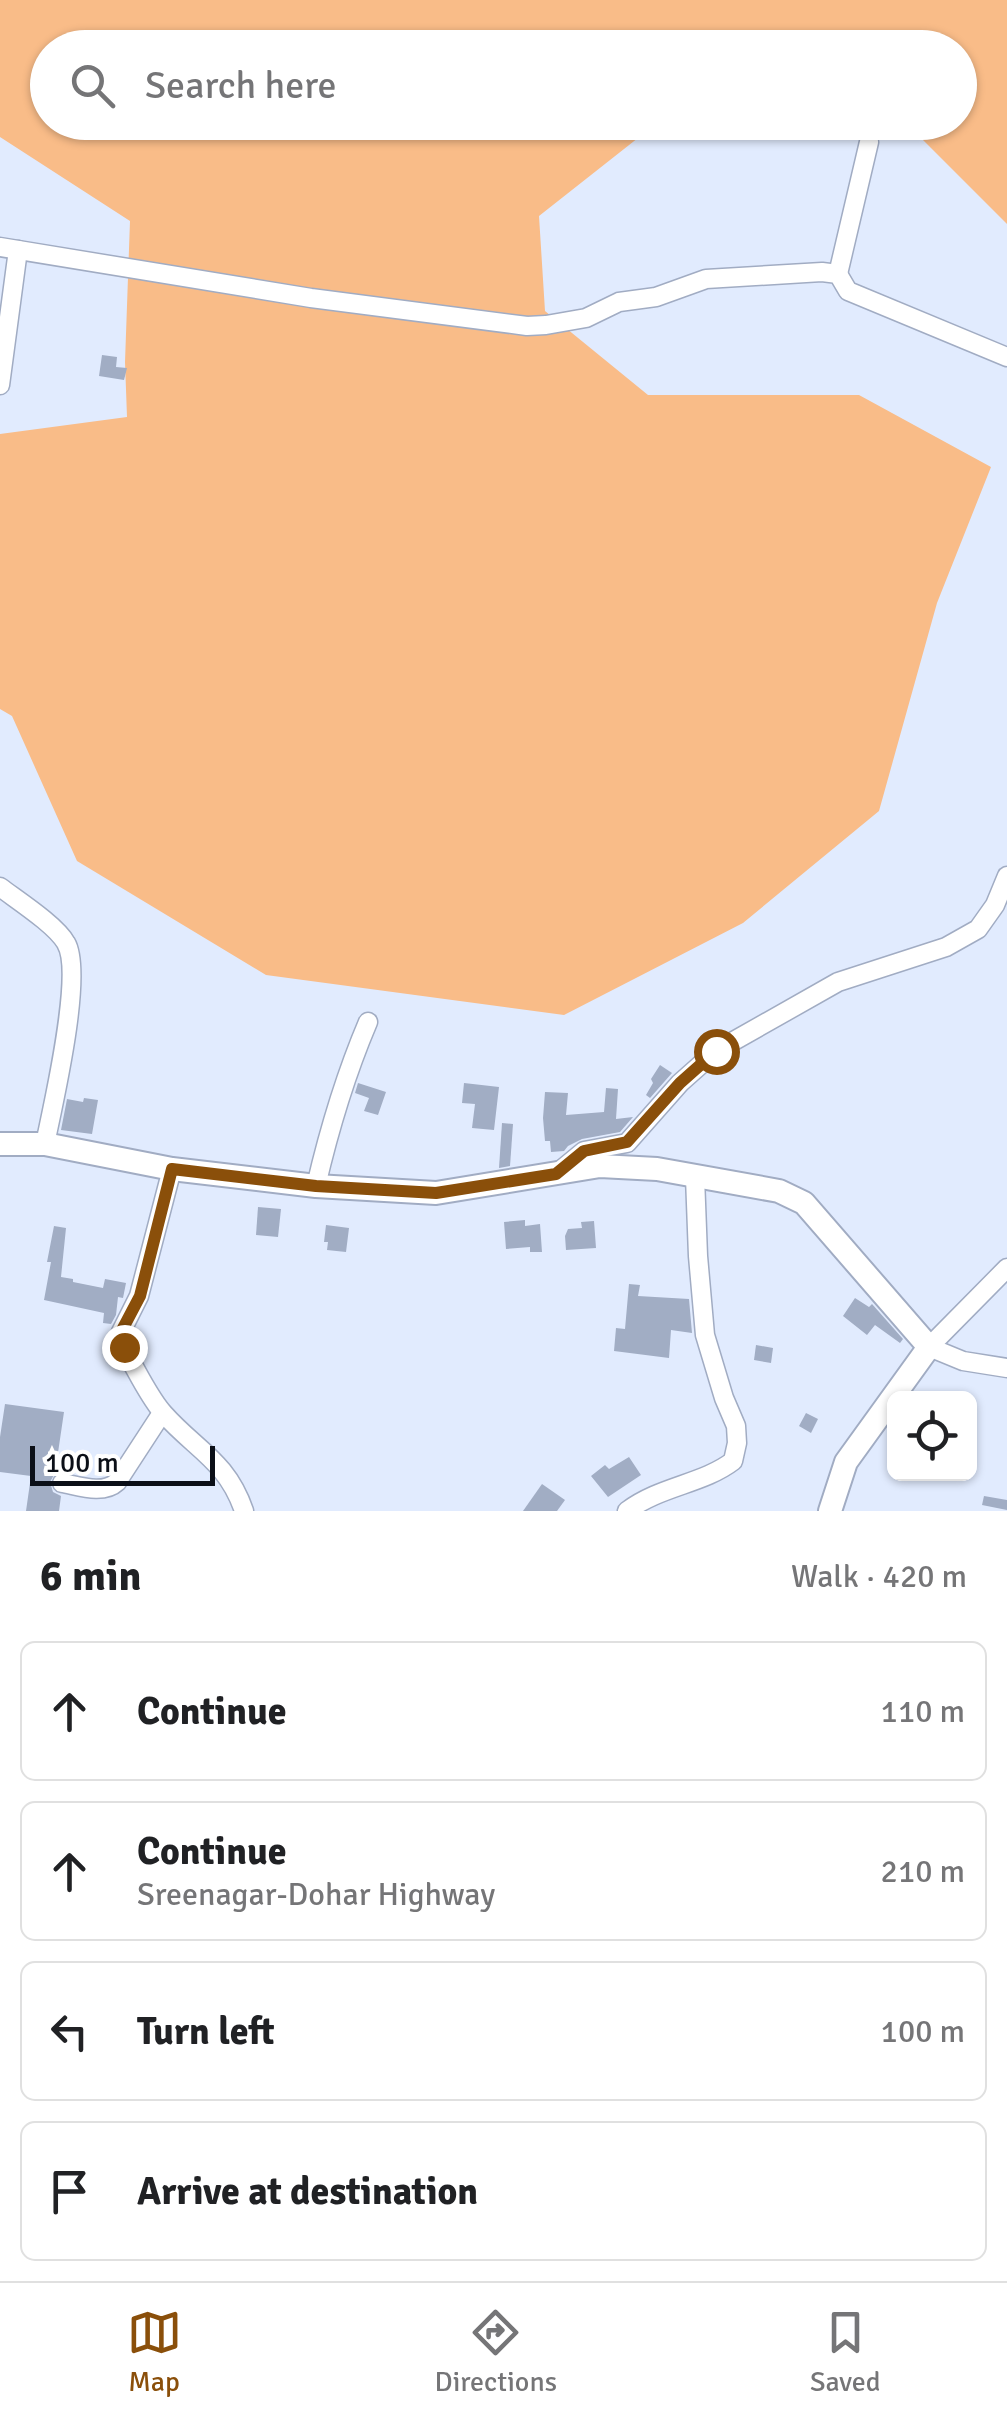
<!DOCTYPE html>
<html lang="en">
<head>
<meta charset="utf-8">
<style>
	:root { --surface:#fff; --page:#f2f2f2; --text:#202124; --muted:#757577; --line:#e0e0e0; --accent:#8a4f0a }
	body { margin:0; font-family:Signika,sans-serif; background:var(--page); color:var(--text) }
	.controls { position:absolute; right:30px; bottom:30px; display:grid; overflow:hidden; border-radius:15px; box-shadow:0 2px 8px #0004 }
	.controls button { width:90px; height:90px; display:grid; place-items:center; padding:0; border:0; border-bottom:2px solid var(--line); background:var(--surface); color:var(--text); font:50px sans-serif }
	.scale { position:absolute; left:30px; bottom:25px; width:185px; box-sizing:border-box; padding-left:10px; border:5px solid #0b0f17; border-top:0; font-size:28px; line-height:35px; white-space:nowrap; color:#0b0f17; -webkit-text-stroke:8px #fff; paint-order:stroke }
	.stop { position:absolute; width:30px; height:30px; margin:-22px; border:8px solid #8a4f0a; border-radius:50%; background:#fff }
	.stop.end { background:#8a4f0a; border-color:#fff; box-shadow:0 2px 10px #0008 }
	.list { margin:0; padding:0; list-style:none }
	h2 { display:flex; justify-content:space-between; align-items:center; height:130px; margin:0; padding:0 40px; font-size:42px }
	h2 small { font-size:32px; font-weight:400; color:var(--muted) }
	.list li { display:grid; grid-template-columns:65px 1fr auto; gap:30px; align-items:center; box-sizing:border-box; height:140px; margin:0 20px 20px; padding:0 20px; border:2px solid var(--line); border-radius:15px }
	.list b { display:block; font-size:38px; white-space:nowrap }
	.list p { margin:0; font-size:32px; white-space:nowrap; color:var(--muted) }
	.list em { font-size:32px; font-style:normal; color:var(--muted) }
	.icon { flex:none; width:55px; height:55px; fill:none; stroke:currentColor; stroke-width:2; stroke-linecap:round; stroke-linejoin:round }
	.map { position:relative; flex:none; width:1007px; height:1511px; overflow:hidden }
	.search { position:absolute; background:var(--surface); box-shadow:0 2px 8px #0004; left:30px; right:30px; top:30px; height:110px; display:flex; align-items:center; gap:25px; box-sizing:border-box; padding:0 35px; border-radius:55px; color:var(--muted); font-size:38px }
	.sheet { height:770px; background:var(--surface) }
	nav { display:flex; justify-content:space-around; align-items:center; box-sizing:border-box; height:140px; border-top:2px solid var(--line); background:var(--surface); font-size:28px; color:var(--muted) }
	nav a { display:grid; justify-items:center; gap:5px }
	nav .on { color:var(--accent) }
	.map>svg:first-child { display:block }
	.green { fill:#f9bc88 }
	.building { fill:#a1adc4 }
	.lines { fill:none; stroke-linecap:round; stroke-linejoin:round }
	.minor-casing { stroke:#a1acc3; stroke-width:21 }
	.major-casing { stroke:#a1acc3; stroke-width:26 }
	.minor { stroke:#fff; stroke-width:18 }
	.major { stroke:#fff; stroke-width:22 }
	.route { stroke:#8a4f0a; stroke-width:12 }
</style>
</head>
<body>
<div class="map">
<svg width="1007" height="1511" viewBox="0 0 1007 1511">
	<rect width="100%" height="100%" fill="#e1ebfe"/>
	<path class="green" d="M0 0H1007V224L906 123 960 122V48H48V122L657 123 539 216 545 311 648 395H859L991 467 937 603 879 811 743 923 564 1015 266 975 77 861 12 716 0 709V434L127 417 125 362 130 221 0 137Z"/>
	<g class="building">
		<path d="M102 355 117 357 116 367 127 368 124 380 99 376Z"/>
		<path d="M660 1065 672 1073 650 1098 646 1095 653 1083 651 1079Z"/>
		<path d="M358 1083 386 1092 378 1115 364 1111 369 1098 355 1093Z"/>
		<path d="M464 1083 499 1087 494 1130 472 1128 475 1104 462 1103Z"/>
		<path d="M606 1088 618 1089 616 1119 633 1117 620 1132 582 1139 568 1146 564 1151 551 1152 550 1141H545L543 1118 545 1092 568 1093 566 1115 604 1112Z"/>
		<path d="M84 1098 98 1100 92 1134 61 1130 67 1099 83 1102Z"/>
		<path d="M502 1123 513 1124 510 1166 499 1168Z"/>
		<path d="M258 1207 281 1209 278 1237 256 1235Z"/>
		<path d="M525 1220V1226L540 1224 542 1252H530V1247L506 1249 504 1222Z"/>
		<path d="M594 1221 596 1248 566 1250 565 1236 568 1229 582 1228 581 1222Z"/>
		<path d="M326 1225 349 1228 346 1252 327 1250 328 1242H324Z"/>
		<path d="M54 1226 66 1228 61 1277 73 1279V1282L103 1288 105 1279 126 1283 123 1298 118 1297 116 1315 111 1324 103 1323 104 1313 44 1300 51 1262H47Z"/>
		<path d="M629 1284 640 1285 638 1296 689 1299 692 1333 671 1330 669 1358 614 1351 616 1328 625 1329Z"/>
		<path d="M855 1298 869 1307 872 1304 903 1339 900 1343 875 1325 867 1335 843 1316Z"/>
		<path d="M756 1345 773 1348 771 1363 754 1360Z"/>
		<path d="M5 1404 64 1412 55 1473 50 1482 53 1492 61 1496 59 1511H26L31 1476 0 1472V1437Z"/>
		<path d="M806 1413 818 1419 811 1433 799 1426Z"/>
		<path d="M629 1457 641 1475 608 1497 591 1476 605 1465 609 1469Z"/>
		<path d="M542 1484 565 1500 557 1511H523Z"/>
		<path d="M984 1496 1007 1500V1510L982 1505Z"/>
	</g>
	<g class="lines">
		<defs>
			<g id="minor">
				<path d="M0 247 311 298 527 326 546 325 586 318 619 302 656 297 706 279 822 272 838 274 848 291 1007 357"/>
				<path d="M838 274 869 142"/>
				<path d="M0 385 18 250"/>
				<path d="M0 887C17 900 56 925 66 943 84 973 53 1105 45 1144"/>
				<path d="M172 1169 139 1296 121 1332 120 1338C128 1357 151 1400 164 1414 196 1450 227 1461 244 1511"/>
				<path d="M556 1174 584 1151 627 1143 680 1083 716 1051 838 982 946 947 978 929 995 905 1007 876"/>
				<path d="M316 1186C329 1130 345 1076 368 1022"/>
				<path d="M1007 1268 929 1347 963 1361 1007 1368"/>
				<path d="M62 1483C79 1486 103 1495 117 1482L162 1413"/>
				<path d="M627 1511C660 1486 703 1484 733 1461L737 1443 736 1426 724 1398 705 1335 698 1256 695 1177"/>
			</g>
			<path id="major" d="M0 1144H45L172 1169 316 1186 436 1193 600 1166 657 1169 779 1191 804 1203 929 1347 846 1462 830 1511"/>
		</defs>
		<use href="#minor" class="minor-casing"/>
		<use href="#major" class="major-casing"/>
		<use href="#minor" class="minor"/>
		<use href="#major" class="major"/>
	</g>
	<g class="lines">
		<path class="route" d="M124 1347 120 1338 121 1332 140 1296 172 1169 316 1186 436 1193 556 1174 584 1151 627 1142 680 1083 716 1051"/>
	</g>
</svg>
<div class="controls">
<button><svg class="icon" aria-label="locate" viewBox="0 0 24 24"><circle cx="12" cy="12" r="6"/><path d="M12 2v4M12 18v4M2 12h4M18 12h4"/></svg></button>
</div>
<div class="scale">100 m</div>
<div class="stop" style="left:716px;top:1051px"></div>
<div class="stop end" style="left:124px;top:1347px"></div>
<div class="search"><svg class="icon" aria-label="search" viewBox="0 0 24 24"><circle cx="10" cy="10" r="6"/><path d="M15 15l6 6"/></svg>Search here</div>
</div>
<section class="sheet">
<h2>6 min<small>Walk · 420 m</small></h2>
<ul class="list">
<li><svg class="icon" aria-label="ahead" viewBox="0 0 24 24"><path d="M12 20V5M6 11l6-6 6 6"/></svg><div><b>Continue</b></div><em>110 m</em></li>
<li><svg class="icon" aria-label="ahead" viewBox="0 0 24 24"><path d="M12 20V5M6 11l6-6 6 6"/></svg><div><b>Continue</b><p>Sreenagar-Dohar Highway</p></div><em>210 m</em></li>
<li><svg class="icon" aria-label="left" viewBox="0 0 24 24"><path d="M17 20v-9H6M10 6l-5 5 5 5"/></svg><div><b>Turn left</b></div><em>100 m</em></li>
<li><svg class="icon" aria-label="arrive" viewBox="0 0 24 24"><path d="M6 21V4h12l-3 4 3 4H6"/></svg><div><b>Arrive at destination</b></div></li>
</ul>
</section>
<nav>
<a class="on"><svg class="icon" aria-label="map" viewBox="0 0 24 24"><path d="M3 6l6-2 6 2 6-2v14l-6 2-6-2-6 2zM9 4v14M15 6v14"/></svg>Map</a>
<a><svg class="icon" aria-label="directions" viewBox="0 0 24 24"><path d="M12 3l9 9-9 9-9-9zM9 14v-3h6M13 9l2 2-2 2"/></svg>Directions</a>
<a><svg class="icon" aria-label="saved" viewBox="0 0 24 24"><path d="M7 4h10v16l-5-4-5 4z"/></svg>Saved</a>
</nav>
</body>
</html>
